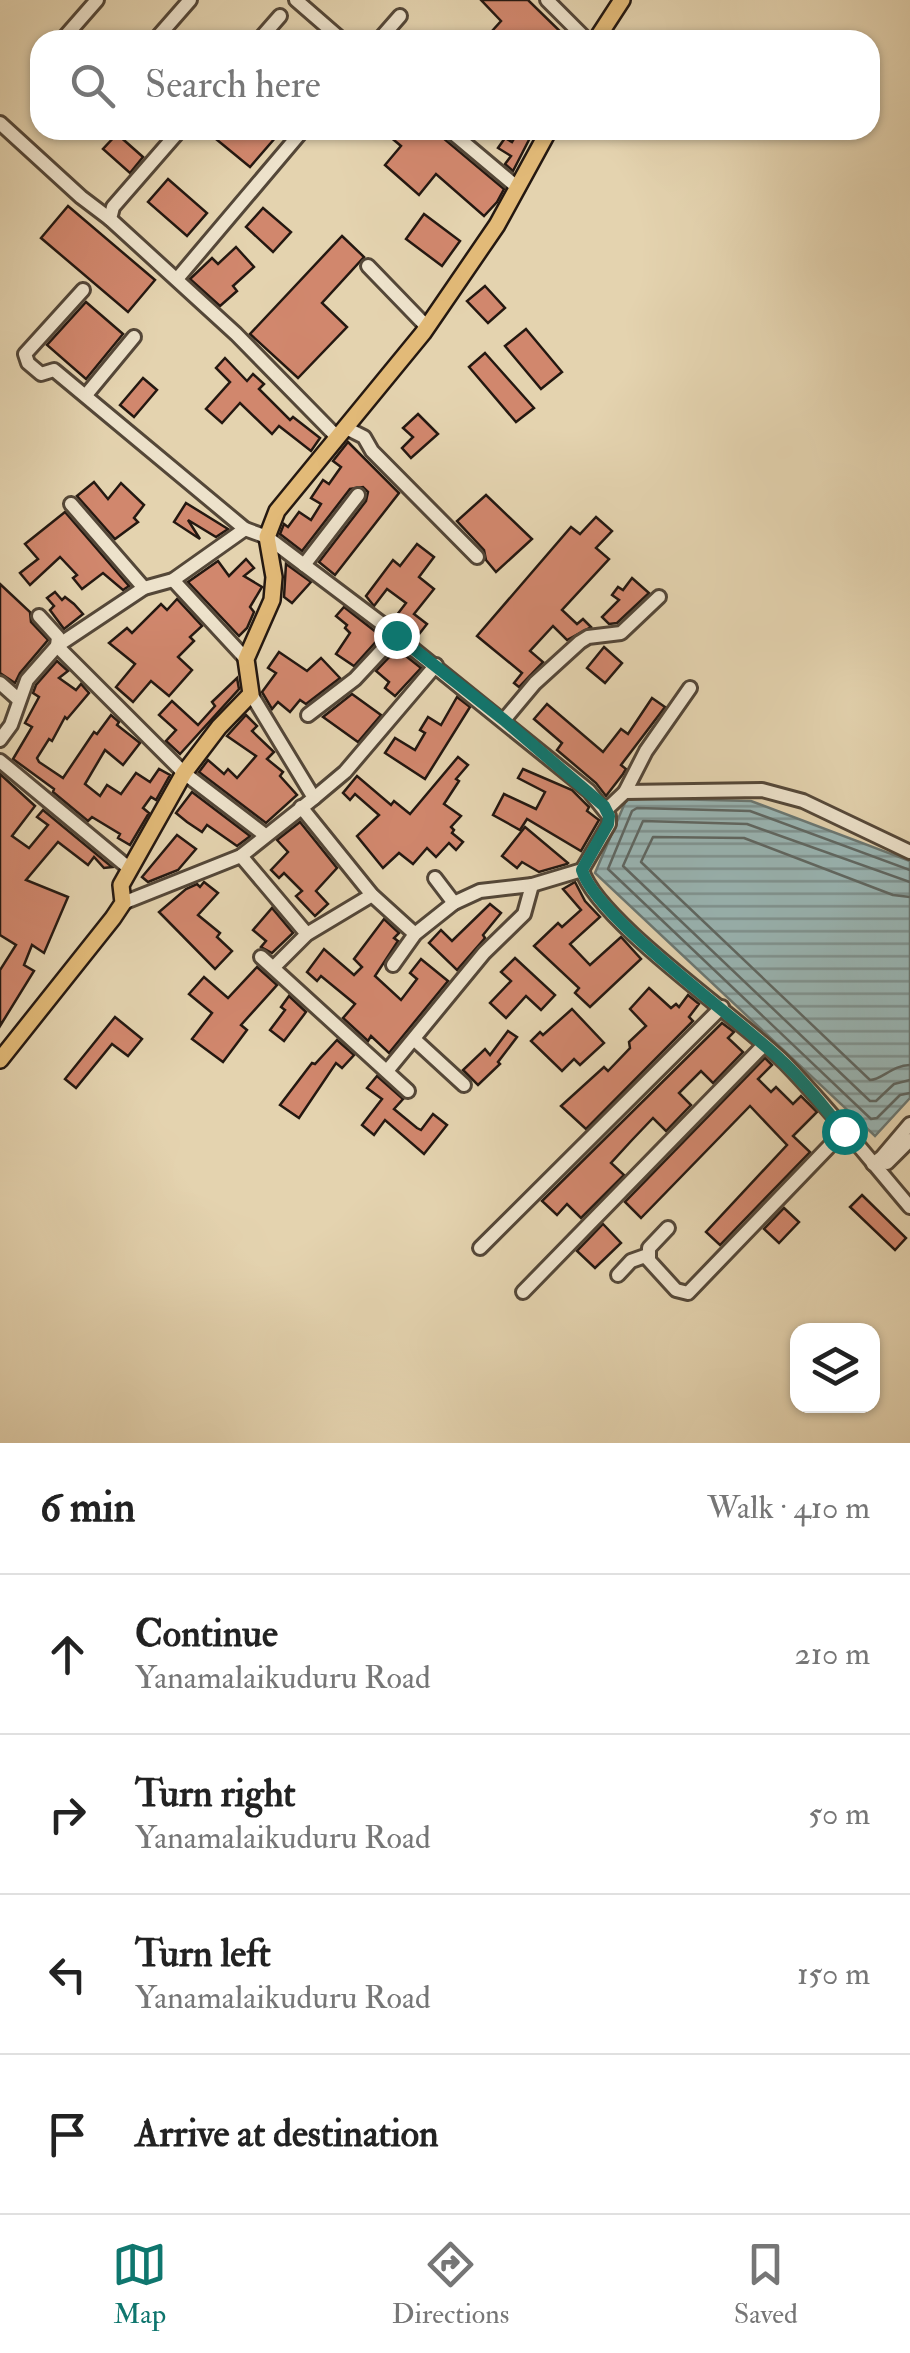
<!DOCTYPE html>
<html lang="en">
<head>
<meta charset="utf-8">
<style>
	:root { --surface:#fff; --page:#f2f2f2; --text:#222; --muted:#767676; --line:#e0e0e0; --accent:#0f766e }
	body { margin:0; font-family:"IM FELL Double Pica",serif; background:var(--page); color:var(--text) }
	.controls { position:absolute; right:30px; bottom:30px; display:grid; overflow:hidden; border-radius:20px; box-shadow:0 2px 8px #0004 }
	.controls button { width:90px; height:90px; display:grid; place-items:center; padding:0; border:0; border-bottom:2px solid var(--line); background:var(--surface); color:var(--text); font:50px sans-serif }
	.stop { position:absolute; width:30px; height:30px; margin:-22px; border:8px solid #0f766e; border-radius:50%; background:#fff }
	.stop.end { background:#0f766e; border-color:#fff; box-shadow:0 2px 10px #0008 }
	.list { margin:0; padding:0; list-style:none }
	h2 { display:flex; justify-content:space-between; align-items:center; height:130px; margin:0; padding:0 40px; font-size:42px }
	h2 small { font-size:32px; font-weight:400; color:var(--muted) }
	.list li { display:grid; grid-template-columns:65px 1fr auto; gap:30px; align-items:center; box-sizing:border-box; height:160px; padding:0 40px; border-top:2px solid var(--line) }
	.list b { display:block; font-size:38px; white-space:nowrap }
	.list p { margin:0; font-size:32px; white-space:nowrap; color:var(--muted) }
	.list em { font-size:32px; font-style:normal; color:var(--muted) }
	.icon { flex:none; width:55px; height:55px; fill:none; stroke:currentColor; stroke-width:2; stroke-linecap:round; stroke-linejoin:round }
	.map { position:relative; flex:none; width:910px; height:1443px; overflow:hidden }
	.search { position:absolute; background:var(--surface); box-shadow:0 2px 8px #0004; left:30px; right:30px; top:30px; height:110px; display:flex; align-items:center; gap:25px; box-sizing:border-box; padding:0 35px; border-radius:30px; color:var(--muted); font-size:38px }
	.sheet { height:770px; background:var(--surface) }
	nav { display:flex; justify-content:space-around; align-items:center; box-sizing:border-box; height:140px; border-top:2px solid var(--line); background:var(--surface); font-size:28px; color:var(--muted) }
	nav a { display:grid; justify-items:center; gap:5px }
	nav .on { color:var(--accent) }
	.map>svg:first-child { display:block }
	.water { fill:url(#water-rules); stroke:#6a7773; stroke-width:2.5 }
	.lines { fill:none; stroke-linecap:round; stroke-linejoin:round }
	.shore { stroke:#5e6763; stroke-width:2.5 }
	.building { fill:#d1876d; stroke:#241811; stroke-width:2.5 }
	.minor-casing { stroke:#544738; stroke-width:18 }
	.major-casing { stroke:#241811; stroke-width:20 }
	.minor { stroke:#ede2cb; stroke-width:12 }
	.major { stroke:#e2ba78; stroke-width:15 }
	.route { stroke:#0f766e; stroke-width:12 }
</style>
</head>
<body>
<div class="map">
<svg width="910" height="1443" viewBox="0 0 910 1443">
	<defs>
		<pattern id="water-rules" width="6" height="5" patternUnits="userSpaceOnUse" patternTransform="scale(2.5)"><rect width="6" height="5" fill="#99b6b5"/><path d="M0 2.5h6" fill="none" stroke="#7d9392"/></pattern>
	</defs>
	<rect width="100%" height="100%" fill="#e4d3af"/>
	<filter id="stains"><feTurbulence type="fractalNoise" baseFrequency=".002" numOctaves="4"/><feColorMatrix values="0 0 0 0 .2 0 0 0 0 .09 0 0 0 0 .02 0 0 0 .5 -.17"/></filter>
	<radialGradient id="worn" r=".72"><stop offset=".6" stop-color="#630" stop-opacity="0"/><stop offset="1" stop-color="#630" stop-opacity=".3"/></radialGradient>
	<path class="water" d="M627 798 751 801 910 861V1098L875 1136 595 873Z"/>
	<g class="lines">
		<g class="shore">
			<path d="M910 870 750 811 637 808 632 811 608 869 871 1119 877 1118 900 1095 910 1093"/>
			<path d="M910 882 747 824 643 821 623 866 870 1101H876L894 1084 910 1080"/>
			<path d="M910 897 893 895 744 838 653 837 641 862 870 1080C882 1080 892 1065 910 1065"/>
		</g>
	</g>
	<g class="building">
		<path d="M481 0H528L569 40H484L501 21Z"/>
		<path d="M205 130H282L250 167Z"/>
		<path d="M382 130H438L443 138 504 189 497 202 484 216 436 174 419 195 385 165 401 146Z"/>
		<path d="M519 130H534L513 171 505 164 511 156 498 148 505 138 512 142Z"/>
		<path d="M117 134 143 157 130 173 103 149Z"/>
		<path d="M168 179 207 213 187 236 148 202Z"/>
		<path d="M68 206 155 280 128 312 41 238Z"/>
		<path d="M263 208 291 232 273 252 246 227Z"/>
		<path d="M424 214 460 241 442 266 406 239Z"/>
		<path d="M342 236 364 257 322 303 347 327 298 378 250 334Z"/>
		<path d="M236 247 254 267 233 286 237 291 220 306 190 279 212 258 218 264Z"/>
		<path d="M485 286 505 308 488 323 467 301Z"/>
		<path d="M86 302 123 334 86 379 47 345Z"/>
		<path d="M526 329 562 372 541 389 505 346Z"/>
		<path d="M485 353 534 408 516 422 469 367Z"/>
		<path d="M225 358 247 381 253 374 264 384 259 389 290 420 293 417 320 438 311 451 279 426 272 434 240 403 222 423 206 409 230 382 216 368Z"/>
		<path d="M143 378 157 390 134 417 120 405Z"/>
		<path d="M418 414 438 434 411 458 402 448 413 437 403 428Z"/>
		<path d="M348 442 399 493 335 575 319 562 366 501 368 492 363 487 350 489 302 551 280 534 284 524 288 527 299 512 311 520 321 504 311 498 323 480 329 484 341 467 333 461Z"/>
		<path d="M94 482 108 499 121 483 144 505 134 518 138 522 115 539 77 496Z"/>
		<path d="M486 495 532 539 496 572 486 560 484 550 457 521Z"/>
		<path d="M186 503 228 529 216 537 188 520 200 539 174 522Z"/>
		<path d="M65 512 129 586 123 590 103 573 82 589 73 578 77 575 60 557 30 585 20 573 38 559 25 544Z"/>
		<path d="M596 517 612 531 596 548 609 559 562 610 577 624 583 619 591 627 567 640 553 626 530 651 543 662 519 687 514 683 522 673 477 636 571 527 580 534Z"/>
		<path d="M417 544 434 557 419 577 434 589 414 614 427 624 416 638 393 620 406 603 387 589 374 606 366 596 393 560 400 566Z"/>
		<path d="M246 559 254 568 244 576 262 587 250 607 254 612 247 628 239 636 188 582 218 561 229 576Z"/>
		<path d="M286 564 311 582 292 603 284 597Z"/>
		<path d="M632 578 649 593 617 623 609 624 602 617 619 600 612 595 618 587 623 590Z"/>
		<path d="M0 584 30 612 31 622 48 640 20 673 15 683 0 673Z"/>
		<path d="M55 592 62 600 65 597 74 604 83 614 64 629 50 610 54 606 47 598Z"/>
		<path d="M177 599 202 626 190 637 194 641 178 657 192 670 169 696 151 681 133 702 116 687 135 664 109 643 127 628 132 633 161 604 167 610Z"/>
		<path d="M344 607 381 636 354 666 336 654 350 633 345 628 347 625 336 616Z"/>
		<path d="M604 647 622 663 605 683 587 668Z"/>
		<path d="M397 649 421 668 395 696 385 688 389 682 376 671Z"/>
		<path d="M279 652 307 671 321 658 340 678 306 704 300 700 290 712 278 702 272 709 262 692 276 673 268 668Z"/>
		<path d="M57 661 68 671 59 678 76 690 81 684 89 693 67 719 65 717 52 741 49 739 37 758 39 762 63 778 94 732 97 734 111 715 119 722 117 725 140 743 123 765 105 750 85 784 100 796 107 785 121 794 136 773 150 782 159 769 170 775 156 800 151 797 143 808 149 813 130 845 118 838 120 834 92 817 88 821 53 792 54 789 13 759 32 727 25 723 39 697 33 693 36 685Z"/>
		<path d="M237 678 239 689 180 754 166 741 176 730 159 715 172 701 198 725 215 706 212 702Z"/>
		<path d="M352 694 381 715 358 742 323 717Z"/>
		<path d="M457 697 470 707 425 779 385 753 395 738 415 750 425 733 420 730 428 717 441 725Z"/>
		<path d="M652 698 665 707 621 765 626 769 623 774 606 796 596 783 557 750 562 743 534 719 547 704 603 752 621 729 628 734Z"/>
		<path d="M246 715 257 726 252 731 274 752 267 759 283 772 280 776 297 795 266 823 199 772 208 760 224 774 228 769 237 778 256 756 227 736Z"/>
		<path d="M458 757 468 765 456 779 459 781 444 804 461 816 451 827 454 830 452 833 463 842 456 850 449 843 436 857 427 848 413 864 399 853 383 868 357 836 379 815 355 794 350 800 343 793 357 776 391 805 394 801 410 814Z"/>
		<path d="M523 769 572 790 589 807 587 811 599 820 581 851 527 819 520 830 493 815 504 794 536 809 545 792 518 778Z"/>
		<path d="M0 774 35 806 12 836 29 848 48 825 37 817 43 810 112 867 104 868 94 857 88 865 58 842 26 880 68 897 44 953 32 945 24 965 34 971 0 1026V970L16 945 0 935Z"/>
		<path d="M192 792 250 836 249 837 237 846 207 825 202 832 187 822 176 813Z"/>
		<path d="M300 822 337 868 316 891 328 904 315 916 296 896 302 891 284 873 279 878 271 870 288 852 277 840Z"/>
		<path d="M525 827 568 863 567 864 539 872 522 862 517 868 502 856Z"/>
		<path d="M177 835 196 849 178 870 148 882 142 877Z"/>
		<path d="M204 882 218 893 198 915 220 933 217 937 232 951 215 969 159 912 186 889 197 884 200 887Z"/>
		<path d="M575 882 585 901 600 917 570 944 590 965 621 937 641 959 590 1007 575 993 579 988 534 946 558 923 562 927 581 910 563 889Z"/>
		<path d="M490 904 501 913 483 935 485 938 457 970 429 943 441 930 452 941Z"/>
		<path d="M272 908 293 933 272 953 261 947 266 941 253 930Z"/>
		<path d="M384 919 399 933 394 938 398 941 375 976 401 1000 417 979 410 973 421 959 448 981 389 1053 371 1036 368 1041 343 1018 355 1004 321 976 317 981 307 972 324 949 354 975 362 967 354 959Z"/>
		<path d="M515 958 555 995 541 1010 526 996 506 1018 490 1003 511 981 501 972Z"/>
		<path d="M257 967 277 985 241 1025 247 1030 223 1062 192 1039 212 1013 189 994 204 977 228 998Z"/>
		<path d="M649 988 671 1008 676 1004 679 1007 688 995 699 1004 689 1017 693 1021 586 1129 561 1106 604 1067 608 1071 630 1048 629 1042 646 1026 630 1009Z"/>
		<path d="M289 996 306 1012 284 1041 270 1030 285 1010 281 1007Z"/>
		<path d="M572 1009 604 1043 580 1065 574 1059 562 1071 531 1041 540 1032 543 1035Z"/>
		<path d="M115 1017 142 1039 128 1056 112 1044 76 1088 65 1079Z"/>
		<path d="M722 1023 734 1032 728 1038 743 1052 713 1083 701 1071 679 1093 691 1105 666 1131 653 1118 632 1140 611 1163 624 1175 581 1218 567 1204 557 1215 542 1201Z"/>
		<path d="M508 1031 517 1037 498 1062 500 1064 478 1085 463 1070 485 1049 490 1055Z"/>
		<path d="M337 1040 354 1055 342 1068 336 1063 299 1118 280 1105 312 1063 315 1064Z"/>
		<path d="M765 1058 772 1065 758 1079 771 1092 776 1087 793 1104 801 1096 817 1112 793 1136 810 1152 720 1245 706 1232 787 1145 750 1106 641 1218 625 1202Z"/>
		<path d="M377 1076 403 1099 394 1109 417 1128 421 1130 433 1114 447 1125 424 1154 385 1120 374 1135 362 1125 382 1099 367 1088Z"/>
		<path d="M862 1195 906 1238 895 1250 850 1207Z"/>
		<path d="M784 1208 799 1222 779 1243 764 1229Z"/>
		<path d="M603 1224 621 1243 595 1268 577 1251Z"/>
	</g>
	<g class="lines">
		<defs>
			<g id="minor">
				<path d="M296 0 342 40"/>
				<path d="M547 0 587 40"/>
				<path d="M62 40 97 0"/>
				<path d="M155 40 190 0"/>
				<path d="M259 40 280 16"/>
				<path d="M379 40 400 16"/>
				<path d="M0 123 81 197 110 219"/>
				<path d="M180 130 113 207 110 219 236 334 337 437"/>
				<path d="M449 130 518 188"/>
				<path d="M368 266 427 327"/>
				<path d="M177 279 303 130"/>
				<path d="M83 290 25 354 28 363 41 374 54 370 245 529 267 537 381 623 589 791 609 816V824L582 870C597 921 741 1019 785 1063 829 1108 869 1159 910 1207"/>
				<path d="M86 395 134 337"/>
				<path d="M346 428 364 437 372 451 477 557"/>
				<path d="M71 504 144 588"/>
				<path d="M304 565 358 495"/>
				<path d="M173 580 246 659"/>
				<path d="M39 616 58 637 57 646 184 773 265 835"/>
				<path d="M0 683 18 699"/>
				<path d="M308 715 355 679 396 635"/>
				<path d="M504 720 535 683 580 642 588 637 621 633 659 597"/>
				<path d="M0 740 11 725 27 680 57 646 144 588 173 580 245 529"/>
				<path d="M0 761 130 869"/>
				<path d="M625 792 646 751 690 688"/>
				<path d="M314 798 345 772 436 665"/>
				<path d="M301 807 372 895 415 934"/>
				<path d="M606 810 625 792 762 790 803 801 910 852"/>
				<path d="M241 856 307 934"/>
				<path d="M435 878 454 903"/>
				<path d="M123 903 241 856 314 798 251 694"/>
				<path d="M261 957 408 1091"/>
				<path d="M393 965 415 934 454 903 480 891 532 885 582 870"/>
				<path d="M274 967 307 934 372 895"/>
				<path d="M415 1040 464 1085"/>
				<path d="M387 1071 484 953 524 914 532 885"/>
				<path d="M887 1163 910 1140"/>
				<path d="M873 1164 882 1157 910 1124"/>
				<path d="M480 1248 722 1007"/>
				<path d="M649 1259V1248L668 1228"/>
				<path d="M618 1275 631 1261 645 1256 676 1290 688 1293 844 1131"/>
				<path d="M523 1292 764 1045"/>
			</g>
			<g id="major">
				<path d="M596 40 622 0"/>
				<path d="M0 1060 113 918 123 903 121 885 184 773 219 727 251 694 246 659 272 600 274 577 267 537 277 511 423 333 497 225 549 130"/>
			</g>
		</defs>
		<use href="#minor" class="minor-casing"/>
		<use href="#major" class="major-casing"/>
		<use href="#minor" class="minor"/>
		<use href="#major" class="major"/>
	</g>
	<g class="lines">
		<path class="route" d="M396 635 504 720 604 806 609 816 608 824 582 870C596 918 740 1020 782 1061 805 1082 824 1108 844 1131"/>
	</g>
	<rect width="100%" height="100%" filter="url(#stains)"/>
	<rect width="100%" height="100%" fill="url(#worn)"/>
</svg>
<div class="controls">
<button><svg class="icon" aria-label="layers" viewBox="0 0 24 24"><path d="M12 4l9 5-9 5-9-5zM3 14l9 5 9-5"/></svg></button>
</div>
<div class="stop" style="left:844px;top:1131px"></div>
<div class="stop end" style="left:396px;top:635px"></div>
<div class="search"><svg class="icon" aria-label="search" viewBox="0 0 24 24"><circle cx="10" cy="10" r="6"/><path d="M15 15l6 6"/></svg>Search here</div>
</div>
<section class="sheet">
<h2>6 min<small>Walk · 410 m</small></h2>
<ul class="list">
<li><svg class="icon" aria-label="ahead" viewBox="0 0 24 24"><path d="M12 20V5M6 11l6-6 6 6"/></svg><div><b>Continue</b><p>Yanamalaikuduru Road</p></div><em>210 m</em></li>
<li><svg class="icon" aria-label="right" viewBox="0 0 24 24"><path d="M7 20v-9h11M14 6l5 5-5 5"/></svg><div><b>Turn right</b><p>Yanamalaikuduru Road</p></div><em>50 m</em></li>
<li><svg class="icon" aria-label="left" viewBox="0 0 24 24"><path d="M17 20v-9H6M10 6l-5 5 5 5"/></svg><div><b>Turn left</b><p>Yanamalaikuduru Road</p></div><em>150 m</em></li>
<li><svg class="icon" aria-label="arrive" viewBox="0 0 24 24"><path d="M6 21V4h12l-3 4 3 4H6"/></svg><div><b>Arrive at destination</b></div></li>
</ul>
</section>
<nav>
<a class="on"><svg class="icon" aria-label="map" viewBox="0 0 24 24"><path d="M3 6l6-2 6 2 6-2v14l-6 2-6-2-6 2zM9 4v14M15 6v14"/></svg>Map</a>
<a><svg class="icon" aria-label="directions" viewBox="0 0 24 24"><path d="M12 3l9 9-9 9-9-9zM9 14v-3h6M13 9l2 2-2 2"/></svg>Directions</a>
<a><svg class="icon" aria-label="saved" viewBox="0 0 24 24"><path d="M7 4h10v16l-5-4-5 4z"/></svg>Saved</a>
</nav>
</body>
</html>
